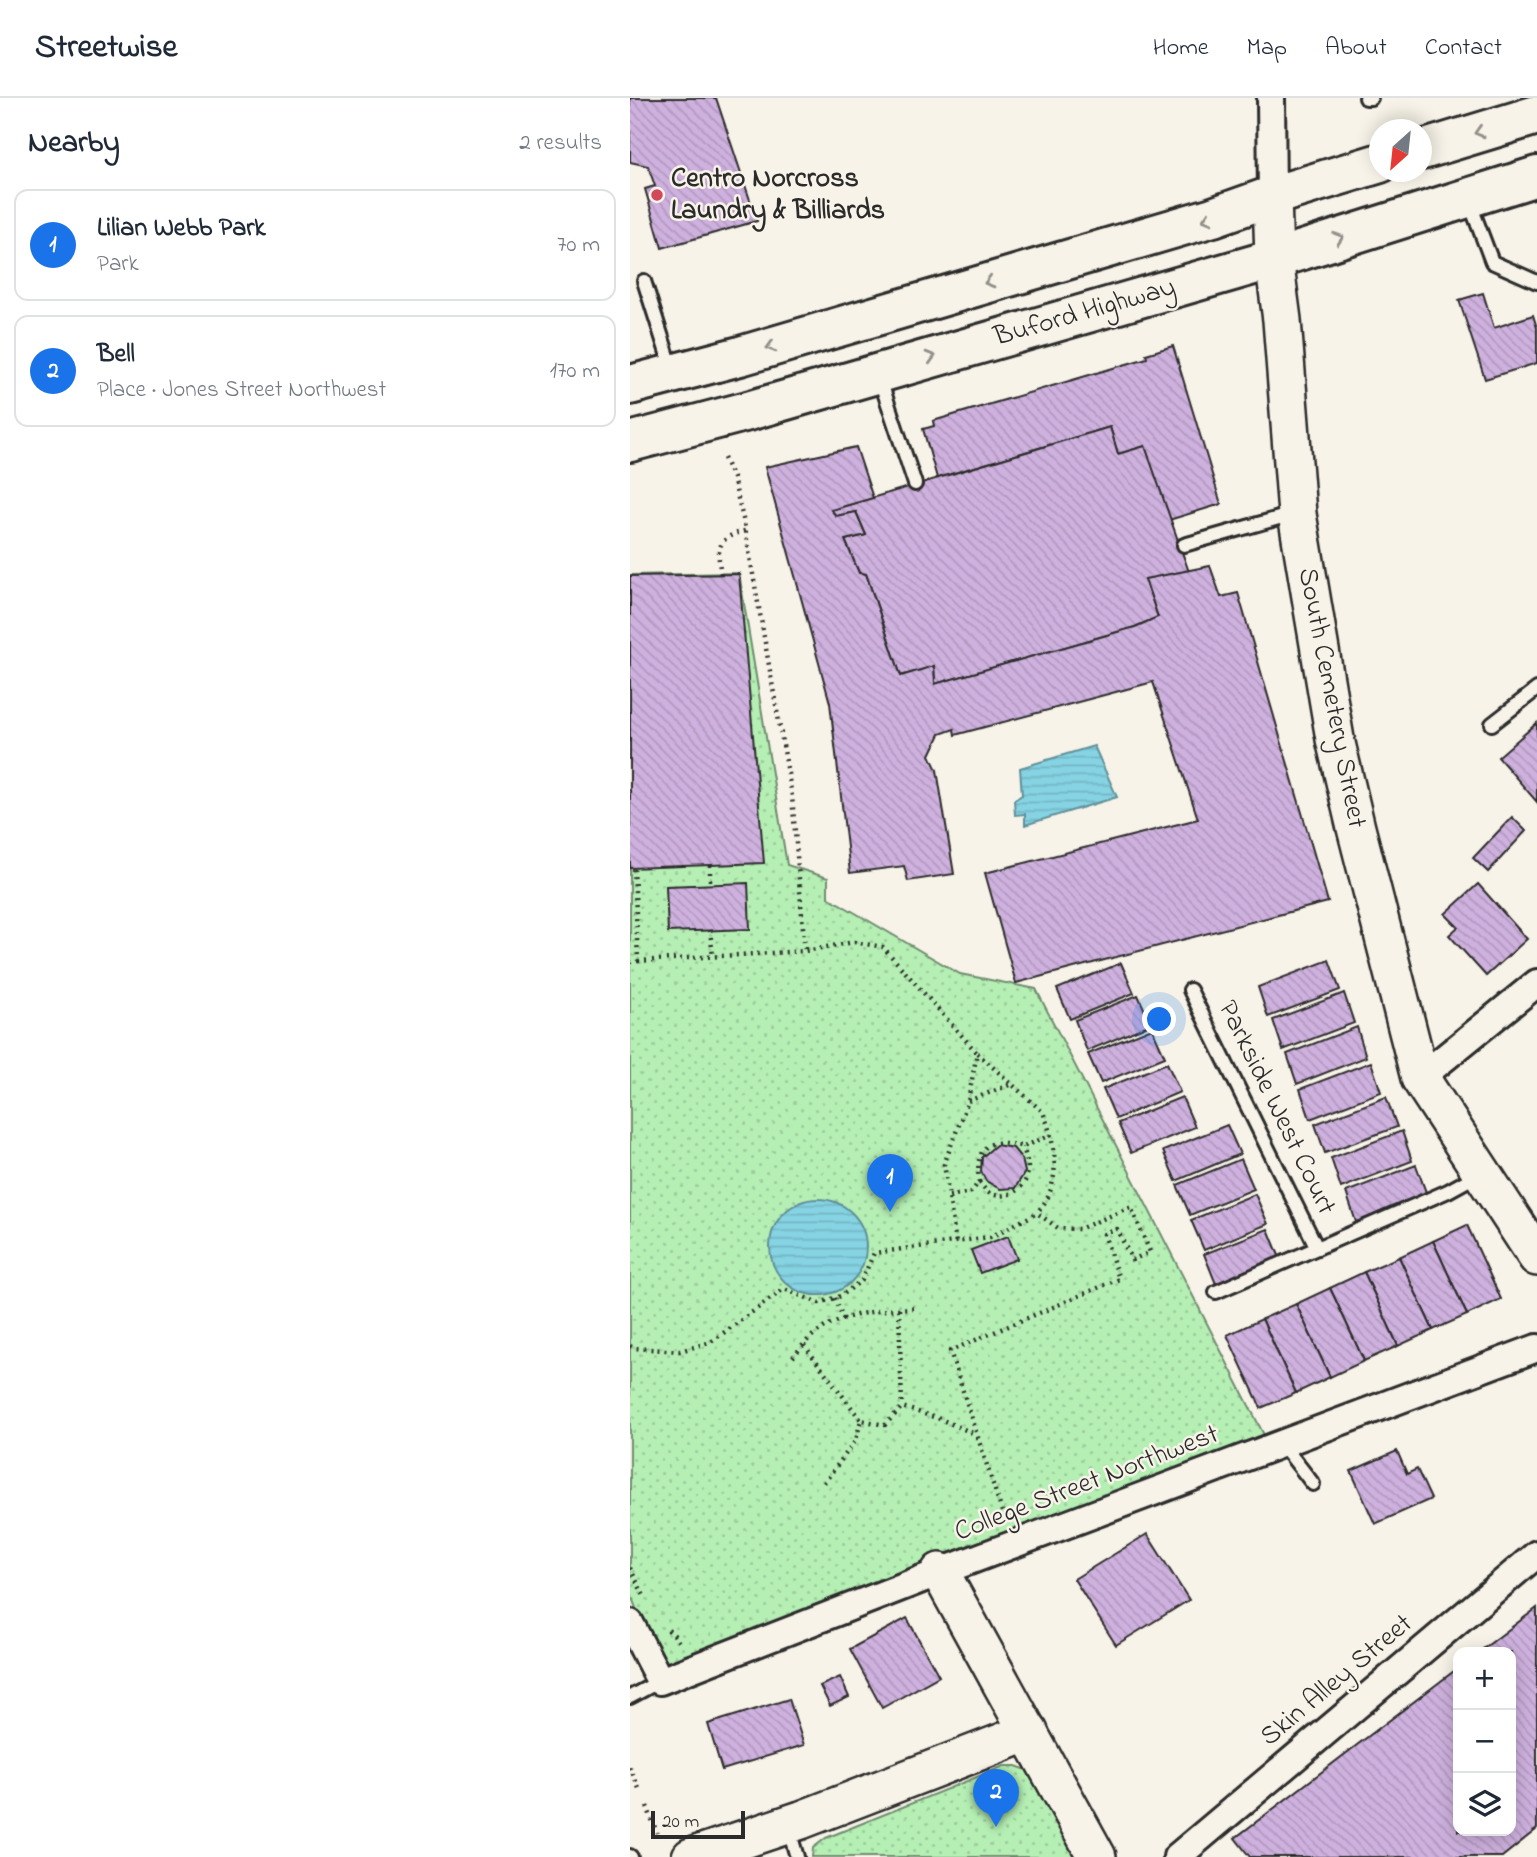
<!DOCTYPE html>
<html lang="en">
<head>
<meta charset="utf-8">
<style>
	:root { --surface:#fff; --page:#f6f6f7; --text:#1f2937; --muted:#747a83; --line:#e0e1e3; --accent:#1a73e8 }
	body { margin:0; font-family:"Indie Flower",sans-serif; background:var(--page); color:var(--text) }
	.controls { position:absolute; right:21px; bottom:21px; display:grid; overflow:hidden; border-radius:14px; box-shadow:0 4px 18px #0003 }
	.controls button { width:63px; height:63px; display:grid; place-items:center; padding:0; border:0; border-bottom:2px solid var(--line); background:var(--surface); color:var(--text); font:35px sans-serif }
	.compass { position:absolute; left:739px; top:21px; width:63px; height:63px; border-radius:50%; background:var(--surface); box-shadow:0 4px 18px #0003; rotate:207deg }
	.scale { position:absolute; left:21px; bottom:18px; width:94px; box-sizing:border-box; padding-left:7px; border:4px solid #2b2b2b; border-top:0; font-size:19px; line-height:24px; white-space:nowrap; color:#2b2b2b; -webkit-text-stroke:5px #f7f3e8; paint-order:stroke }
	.you { position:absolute; left:530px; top:922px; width:24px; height:24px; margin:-18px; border:5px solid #fff; border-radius:50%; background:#1a73e8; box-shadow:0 0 0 10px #1a73e833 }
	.badge { display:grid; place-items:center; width:46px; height:46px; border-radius:50%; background:var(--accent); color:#fff; font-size:23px; font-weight:700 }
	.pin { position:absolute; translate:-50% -58px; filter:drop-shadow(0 2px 4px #0008) }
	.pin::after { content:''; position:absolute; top:37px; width:24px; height:21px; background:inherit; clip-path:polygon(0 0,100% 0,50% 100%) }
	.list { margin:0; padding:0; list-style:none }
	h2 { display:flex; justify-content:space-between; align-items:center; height:91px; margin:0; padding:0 28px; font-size:30px }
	h2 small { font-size:23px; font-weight:400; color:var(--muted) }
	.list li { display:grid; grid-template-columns:46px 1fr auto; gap:21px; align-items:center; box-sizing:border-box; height:112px; margin:0 14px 14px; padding:0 14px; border:2px solid var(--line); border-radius:14px }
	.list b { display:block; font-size:26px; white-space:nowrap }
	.list p { margin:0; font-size:23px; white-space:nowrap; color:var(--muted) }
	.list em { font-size:23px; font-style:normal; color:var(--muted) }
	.icon { flex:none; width:38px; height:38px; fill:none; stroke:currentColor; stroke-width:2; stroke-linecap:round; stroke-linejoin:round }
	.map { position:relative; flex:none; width:907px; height:1759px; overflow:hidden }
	header { display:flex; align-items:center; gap:42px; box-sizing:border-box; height:98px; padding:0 35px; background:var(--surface); border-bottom:2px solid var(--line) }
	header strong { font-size:33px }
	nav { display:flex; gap:38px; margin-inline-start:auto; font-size:24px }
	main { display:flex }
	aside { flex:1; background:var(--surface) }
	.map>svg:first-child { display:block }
	.park { fill:url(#park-dots); stroke:#708d70; stroke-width:2 }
	.water { fill:url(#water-rules); stroke:#619099; stroke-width:2 }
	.building { fill:url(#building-back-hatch); stroke:#2b2b2b; stroke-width:2 }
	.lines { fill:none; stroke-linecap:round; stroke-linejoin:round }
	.lane-casing { stroke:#2b2b2b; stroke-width:18 }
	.street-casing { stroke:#2b2b2b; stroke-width:32 }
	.secondary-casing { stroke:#2b2b2b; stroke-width:42 }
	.primary-casing { stroke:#2b2b2b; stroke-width:44 }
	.path { stroke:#2b2b2b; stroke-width:4.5; stroke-dasharray:2 5; stroke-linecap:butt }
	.lane { stroke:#f7f3e8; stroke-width:12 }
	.street { stroke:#f7f3e8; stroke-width:26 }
	.secondary { stroke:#f7f3e8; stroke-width:37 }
	.primary { stroke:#f7f3e8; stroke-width:38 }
	.oneway { stroke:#918f8a }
	.poi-dot { fill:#d1495b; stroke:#f7f3e8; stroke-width:2.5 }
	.labels { text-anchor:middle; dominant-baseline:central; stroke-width:5; stroke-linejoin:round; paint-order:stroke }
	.poi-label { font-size:28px; font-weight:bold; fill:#2b2b2b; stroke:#f7f3e8; text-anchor:start }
	.street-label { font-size:28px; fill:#2b2b2b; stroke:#f7f3e8 }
</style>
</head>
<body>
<header>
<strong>Streetwise</strong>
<nav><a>Home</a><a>Map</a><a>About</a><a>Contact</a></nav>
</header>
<main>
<aside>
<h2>Nearby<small>2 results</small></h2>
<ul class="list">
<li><span class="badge">1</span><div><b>Lilian Webb Park</b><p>Park</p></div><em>70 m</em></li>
<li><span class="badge">2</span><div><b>Bell</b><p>Place · Jones Street Northwest</p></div><em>170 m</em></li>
</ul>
</aside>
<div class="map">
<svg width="907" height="1759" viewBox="0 0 907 1759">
	<defs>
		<pattern id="park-dots" width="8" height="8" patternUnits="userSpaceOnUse" patternTransform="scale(1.75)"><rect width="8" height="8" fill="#b5efb4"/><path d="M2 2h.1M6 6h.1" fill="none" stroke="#9ccd9b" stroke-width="1.8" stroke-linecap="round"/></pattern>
		<pattern id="water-rules" width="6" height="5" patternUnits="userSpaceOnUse" patternTransform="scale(1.75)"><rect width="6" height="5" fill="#85d3e3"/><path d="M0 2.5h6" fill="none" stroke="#73b5c3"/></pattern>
		<pattern id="building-back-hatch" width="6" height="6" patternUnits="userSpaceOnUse" patternTransform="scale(1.75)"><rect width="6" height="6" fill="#ceb1de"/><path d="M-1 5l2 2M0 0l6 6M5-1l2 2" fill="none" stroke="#b198bf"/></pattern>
	</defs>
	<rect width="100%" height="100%" fill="#f7f3e8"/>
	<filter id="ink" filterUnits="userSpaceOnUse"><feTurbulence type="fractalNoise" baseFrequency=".0143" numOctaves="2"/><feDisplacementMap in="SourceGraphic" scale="14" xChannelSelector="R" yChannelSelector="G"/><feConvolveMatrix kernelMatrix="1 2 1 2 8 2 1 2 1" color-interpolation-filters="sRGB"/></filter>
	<g filter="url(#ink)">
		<g class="park">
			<path d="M109 475 157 767 198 780V799L330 876 406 891 634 1337 32 1575 0 1495V477Z"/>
			<path d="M374 1668H386L400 1673 453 1759H182L183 1750 196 1740Z"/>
		</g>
		<g class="water">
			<path d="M464 648 487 699 395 727V716L385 717 384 702 392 697 390 670Z"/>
			<circle cx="188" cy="1149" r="48"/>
		</g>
		<g class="building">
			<path d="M0 0H86L127 123 32 150 15 91 25 88 18 68 0 64Z"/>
			<path d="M853 195 864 230 903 217 907 230V265L855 281 829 202Z"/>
			<path d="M543 248 591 406 539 422 515 348 488 356 480 329 307 380 293 331 304 328 303 323 517 260 516 256Z"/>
			<path d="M480 329 488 356 515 348 559 474 515 481 528 519 505 529 305 586 304 568 271 578 236 476 229 475 215 442 236 437 226 414 206 418 201 412Z"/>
			<path d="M226 349 243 400 201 412 206 418 226 414 236 437 215 442 229 475 236 476 271 578 304 568 305 586 505 529 528 519 515 481 580 468 591 499 608 495 698 804 386 885 355 775 568 721 523 584 325 637 324 631 310 636 300 657 307 672 324 776 278 783 274 768 220 775 200 605 135 369Z"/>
			<path d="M109 476 134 765 0 770V478Z"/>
			<path d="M907 625V704L868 659Z"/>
			<path d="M882 719 896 733 858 774 843 760Z"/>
			<path d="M118 785 120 831 38 834 36 788Z"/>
			<path d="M848 786 897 841 856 878 819 837 828 829 815 816Z"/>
			<path d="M699 862 710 892 638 919 628 889Z"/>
			<path d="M491 865 504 895 440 921 427 891Z"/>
			<path d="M714 895 724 925 653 952 643 922Z"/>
			<path d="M508 897 521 926 457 953 445 922Z"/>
			<path d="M727 929 736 959 667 986 657 956Z"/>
			<path d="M522 930 535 959 471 985 458 956Z"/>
			<path d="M741 964 751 994 680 1021 670 991Z"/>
			<path d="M537 965 550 994 486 1021 473 991Z"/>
			<path d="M552 999 565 1029 501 1055 488 1025Z"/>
			<path d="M756 999 767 1029 695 1055 685 1026Z"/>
			<path d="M597 1027 610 1056 546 1083 533 1053Z"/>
			<path d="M772 1033 782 1063 711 1090 701 1060Z"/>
			<path d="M366 1047 383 1050 392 1061 395 1074 385 1090 370 1091 356 1083 351 1073 352 1059Z"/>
			<path d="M611 1061 624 1091 560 1117 547 1087Z"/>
			<path d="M786 1067 797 1097 726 1124 716 1094Z"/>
			<path d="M625 1096 638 1126 574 1152 561 1122Z"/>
			<path d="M837 1127 871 1201 837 1217 803 1143Z"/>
			<path d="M638 1131 650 1160 586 1186 574 1156Z"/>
			<path d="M378 1138 387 1161 350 1175 341 1152Z"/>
			<path d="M803 1143 837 1217 803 1232 769 1159Z"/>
			<path d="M769 1159 803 1232 768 1248 734 1174Z"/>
			<path d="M734 1174 768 1248 734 1263 700 1190Z"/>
			<path d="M700 1190 734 1263 700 1279 666 1206Z"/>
			<path d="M666 1206 700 1279 666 1295 632 1221Z"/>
			<path d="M632 1221 666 1295 631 1310 597 1237Z"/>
			<path d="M767 1353 777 1376 787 1371 801 1401 745 1426 721 1373Z"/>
			<path d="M517 1436 559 1502 486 1547 444 1481Z"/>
			<path d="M907 1510V1731L872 1759H620L605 1740 828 1570V1733H881V1554H849Z"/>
			<path d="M277 1520 309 1578 252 1610 220 1551Z"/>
			<path d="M210 1579 219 1599 200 1608 190 1588Z"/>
			<path d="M159 1601 174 1647 92 1672 78 1626Z"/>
		</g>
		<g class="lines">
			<defs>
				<g id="lane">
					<path d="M736 0H741"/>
					<path d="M839 103 862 164 907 184"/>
					<path d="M14 183 42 271"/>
					<path d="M249 279 285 386"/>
					<path d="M554 447 663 416"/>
					<path d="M862 626 907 591"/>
					<path d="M560 892 687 1150"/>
					<path d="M586 1194 818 1093 849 1076"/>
					<path d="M652 1346 683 1386"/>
					<path d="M0 1599 30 1583"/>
					<path d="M158 1729 167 1759"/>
					<path d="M0 1758 1 1759"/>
				</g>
				<g id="street">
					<path d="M641 0 642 98"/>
					<path d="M790 980 907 885"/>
					<path d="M0 1525 30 1583 310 1474 907 1250"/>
					<path d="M547 1759 907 1456"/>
				</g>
				<g id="secondary">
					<path d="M642 98 644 161 652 222 667 416 705 641 726 730 790 980 907 1159"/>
					<path d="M310 1474 467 1759"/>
					<path d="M61 1759 171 1722 399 1634"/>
				</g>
				<g id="primary">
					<path d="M792 52 907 17"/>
					<path d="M0 287 110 258 583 119 642 98 750 65"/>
					<path d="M0 344 118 313 644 161 907 78"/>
				</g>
			</defs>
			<use href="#lane" class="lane-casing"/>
			<use href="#street" class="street-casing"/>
			<use href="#secondary" class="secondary-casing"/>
			<use href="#primary" class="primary-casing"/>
			<g class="path">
				<path d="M94 360 103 380 114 425 162 698 175 853"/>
				<path d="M91 476C86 450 88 439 115 433"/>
				<path d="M80 767V786"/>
				<path d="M80 832 83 859"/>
				<path d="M8 863 175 853 224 844 253 849 347 955 338 1003 314 1066 326 1145"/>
				<path d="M0 864 8 863 4 770"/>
				<path d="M347 955 413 1014C423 1039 430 1070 419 1096 417 1103 411 1109 407 1115"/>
				<path d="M338 1003 382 986"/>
				<path d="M349 1084C353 1088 356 1094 361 1096 378 1102 398 1090 398 1071 398 1064 395 1056 393 1049"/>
				<path d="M319 1098 341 1094 349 1084C345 1048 358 1038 393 1049L421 1037"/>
				<path d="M205 1200 214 1222"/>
				<path d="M269 1211 272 1309"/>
				<path d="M174 1247 231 1322"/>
				<path d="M0 1248 4 1250 50 1253 81 1244 154 1191 189 1205 211 1198 232 1182 244 1155 360 1139 407 1115 428 1130 449 1131 501 1109 520 1154 502 1162 487 1131 474 1136 489 1181 320 1253 374 1420"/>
				<path d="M163 1259C169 1252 175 1244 182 1238 210 1215 249 1212 283 1210"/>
				<path d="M194 1385 226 1342 231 1322 255 1327 272 1309 310 1321 345 1336"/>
				<path d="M0 1470 15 1500"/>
				<path d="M38 1532 44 1537 50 1546"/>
				<path d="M0 1669 10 1693"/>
				<path d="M17 1708 27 1735"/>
			</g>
			<use href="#lane" class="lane"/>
			<use href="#street" class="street"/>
			<use href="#secondary" class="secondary"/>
			<use href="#primary" class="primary"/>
		</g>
		<defs><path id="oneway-chevron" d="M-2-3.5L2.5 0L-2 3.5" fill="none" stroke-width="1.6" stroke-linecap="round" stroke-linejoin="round" transform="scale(1.75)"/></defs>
		<g class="oneway">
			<use href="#oneway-chevron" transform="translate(849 34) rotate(163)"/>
			<use href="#oneway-chevron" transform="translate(577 121) rotate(163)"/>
			<use href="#oneway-chevron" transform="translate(709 140) rotate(-18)"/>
			<use href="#oneway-chevron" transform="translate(359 184) rotate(164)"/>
			<use href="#oneway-chevron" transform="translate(141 249) rotate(164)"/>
			<use href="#oneway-chevron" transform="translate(301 259) rotate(-16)"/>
		</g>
	</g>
	<circle class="poi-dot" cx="27" cy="97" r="7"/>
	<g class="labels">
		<g class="poi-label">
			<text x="41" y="81">Centro Norcross<tspan x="41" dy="32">Laundry &amp; Billiards</tspan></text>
		</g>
		<g class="street-label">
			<text transform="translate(455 215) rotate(-16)">Buford Highway</text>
			<text transform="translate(701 600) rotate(79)">South Cemetery Street</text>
			<text transform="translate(646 1010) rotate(64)">Parkside West Court</text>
			<text transform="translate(457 1386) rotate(-21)">College Street Northwest</text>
			<text transform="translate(707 1583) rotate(-40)">Skin Alley Street</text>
		</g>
	</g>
</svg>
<div class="controls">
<button>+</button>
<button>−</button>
<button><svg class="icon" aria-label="layers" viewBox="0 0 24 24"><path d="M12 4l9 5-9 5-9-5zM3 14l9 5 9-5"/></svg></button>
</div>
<svg class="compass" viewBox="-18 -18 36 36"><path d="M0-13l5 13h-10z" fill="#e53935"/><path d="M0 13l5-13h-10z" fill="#747a83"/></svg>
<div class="scale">20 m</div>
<div class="you"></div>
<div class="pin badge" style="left:260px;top:1114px">1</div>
<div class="pin badge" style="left:366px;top:1729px">2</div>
</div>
</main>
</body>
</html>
